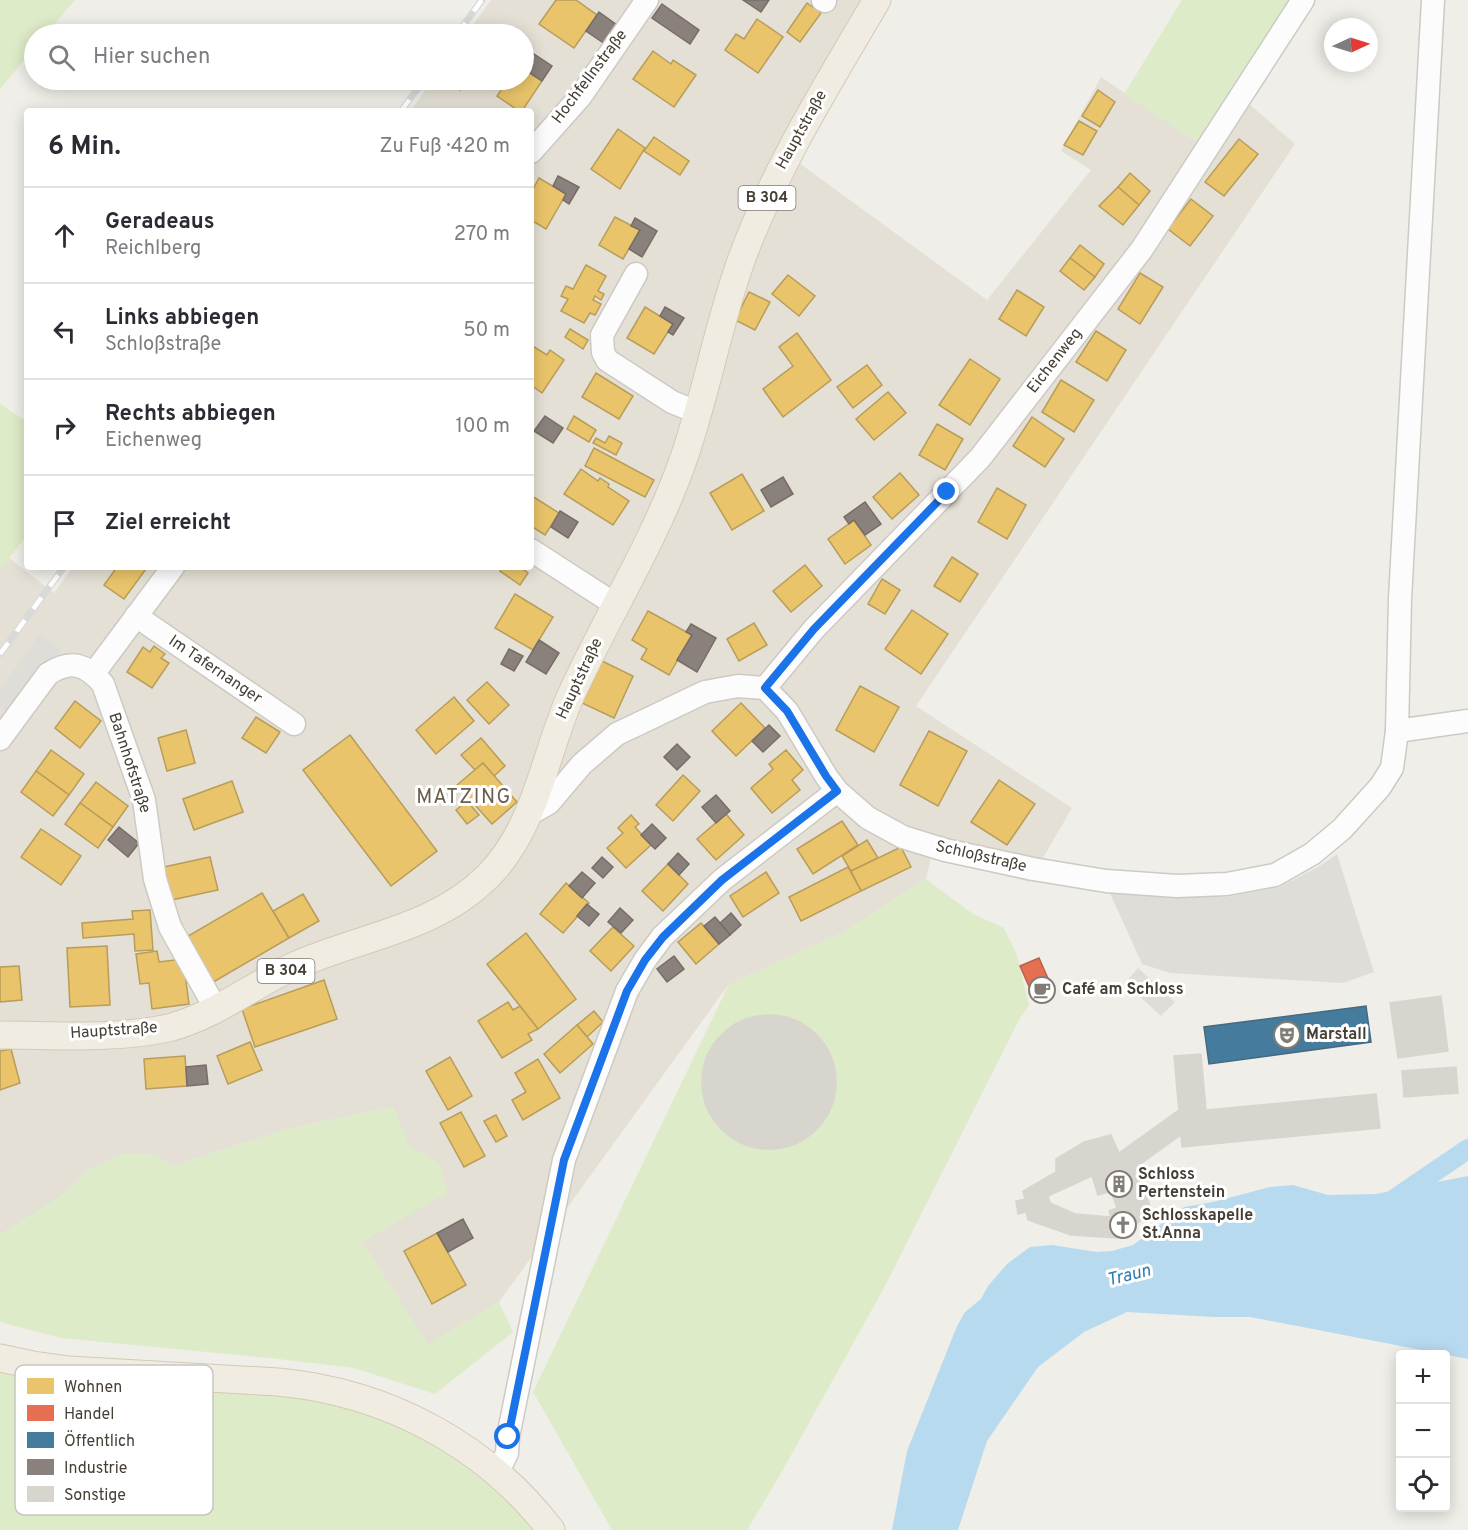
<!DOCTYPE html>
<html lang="de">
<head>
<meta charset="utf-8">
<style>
	:root { --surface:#fff; --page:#f7f7f7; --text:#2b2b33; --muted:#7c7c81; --line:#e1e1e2 }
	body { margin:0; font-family:Overpass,sans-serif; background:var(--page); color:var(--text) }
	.controls { position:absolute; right:18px; bottom:18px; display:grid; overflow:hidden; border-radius:6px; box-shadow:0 3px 15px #0003 }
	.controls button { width:54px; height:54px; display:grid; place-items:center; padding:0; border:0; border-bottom:2px solid var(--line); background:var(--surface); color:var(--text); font:30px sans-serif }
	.compass { position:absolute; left:1324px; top:18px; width:54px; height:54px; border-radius:50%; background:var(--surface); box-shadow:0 3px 15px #0003; rotate:86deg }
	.stop { position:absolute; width:18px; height:18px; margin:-14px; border:4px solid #1a73e8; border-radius:50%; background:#fff }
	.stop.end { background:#1a73e8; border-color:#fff; box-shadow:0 2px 6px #0008 }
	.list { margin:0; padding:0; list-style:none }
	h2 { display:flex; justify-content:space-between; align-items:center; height:78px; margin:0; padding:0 24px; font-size:26px }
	h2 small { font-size:20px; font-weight:400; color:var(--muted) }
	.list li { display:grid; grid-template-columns:39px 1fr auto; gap:18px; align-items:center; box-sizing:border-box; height:96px; padding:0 24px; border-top:2px solid var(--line) }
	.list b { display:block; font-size:22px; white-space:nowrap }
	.list p { margin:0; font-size:20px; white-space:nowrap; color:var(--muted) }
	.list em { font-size:20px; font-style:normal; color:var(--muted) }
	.icon { flex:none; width:33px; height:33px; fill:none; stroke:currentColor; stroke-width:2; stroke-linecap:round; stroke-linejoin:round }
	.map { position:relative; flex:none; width:1468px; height:1530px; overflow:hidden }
	.search { position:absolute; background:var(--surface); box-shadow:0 3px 15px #0003; left:24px; top:24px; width:510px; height:66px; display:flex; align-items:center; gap:15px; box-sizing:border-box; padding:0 21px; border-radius:33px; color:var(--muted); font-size:22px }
	.panel { position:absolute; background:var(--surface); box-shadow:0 3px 15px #0003; left:24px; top:108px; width:510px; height:462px; border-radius:6px }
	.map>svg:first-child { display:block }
	.residential { fill:#e4e0d5 }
	.green { fill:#ddebc8 }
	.parking { fill:#dfddd8 }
	.water { fill:#b8daef }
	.homes { fill:#e9c46a; stroke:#b89c5a; stroke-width:1.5 }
	.shops { fill:#e76f51; stroke:#b76149; stroke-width:1.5 }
	.public { fill:#457b9d; stroke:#45697e; stroke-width:1.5 }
	.industry { fill:#8a817c; stroke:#766d67; stroke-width:1.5 }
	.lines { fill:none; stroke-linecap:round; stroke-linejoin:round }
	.canal { stroke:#b8daef; stroke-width:20 }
	.building { fill:#d8d5cf; stroke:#d8d5ce; stroke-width:1.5; fill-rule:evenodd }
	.minor-casing { stroke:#cdcac4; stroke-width:25 }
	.major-casing { stroke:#d2cab5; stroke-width:29 }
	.minor { stroke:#fdfcfc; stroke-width:22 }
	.major { stroke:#f1ece2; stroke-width:27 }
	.rail-casing { stroke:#d9d9d8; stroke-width:7 }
	.rail { stroke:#fff; stroke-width:4.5; stroke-dasharray:14; stroke-linecap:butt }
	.route { stroke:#1a73e8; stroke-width:8 }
	.labels { text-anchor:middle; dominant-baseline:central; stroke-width:6; stroke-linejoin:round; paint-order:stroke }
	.shield { fill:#fff; stroke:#7e7972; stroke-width:1.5 }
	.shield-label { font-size:15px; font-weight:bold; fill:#463f35 }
	.street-label { font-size:16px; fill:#463f35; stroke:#fff }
	.poi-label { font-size:16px; font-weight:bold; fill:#463f35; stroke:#fff; text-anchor:start }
	.water-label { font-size:18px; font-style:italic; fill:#2c7bb4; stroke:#fff }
	.quarter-label { font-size:20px; letter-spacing:1.5px; fill:#695d4c; stroke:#fff }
	.key { fill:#fff; stroke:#c8c5c2; stroke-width:1.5 }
	.key-label { font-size:16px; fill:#463f35 }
</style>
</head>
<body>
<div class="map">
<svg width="1468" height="1530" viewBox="0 0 1468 1530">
	<rect width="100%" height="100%" fill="#f0eee8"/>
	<path class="residential" d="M491 0H877L795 160 987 300 1091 170 1061 151 1101 77 1206 148 1240 96 1295 144 916 706 1072 808 1029 882 932 854 926 879 842 933 729 984 499 1302 428 1345 362 1242 440 1165 409 1146 393 1107 287 1129 173 1166 155 1155 88 1170 61 1196 0 1235V570L9 558 54 593 73 567H531V111H410L433 80H524V34H466Z"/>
	<g class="green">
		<path d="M0 0H75L46 34H34V48L0 89Z"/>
		<path d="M1182 0H1298L1202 145 1124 94Z"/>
		<path d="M0 404 27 422V535L0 570Z"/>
		<path d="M926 879 973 914 1004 928 1017 955 1029 1005 1019 1020 885 1286 780 1475 747 1530H612L533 1392 729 984 842 933Z"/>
		<path d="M393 1107 409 1145 440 1165 447 1193 362 1242 428 1344 499 1302 513 1332 435 1394 354 1368 270 1358 61 1338 0 1322V1235L61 1196 88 1170 124 1153 155 1155 173 1166 287 1129Z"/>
		<path d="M0 1372 43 1382 304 1395 378 1417 452 1450 538 1530H0Z"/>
	</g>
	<g class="parking">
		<path d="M40 634 62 651 14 717 0 706V689Z"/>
		<path d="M1337 854 1374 972 1343 983 1170 973 1142 964 1109 891 1175 897H1227L1279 887 1318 867Z"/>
		<path d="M1138 968 1175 1002 1161 1016 1125 983Z"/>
	</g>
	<path class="water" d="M1468 1176V1359L1250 1317H1214L1127 1312 1084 1332 1038 1367 987 1441 958 1530H892L907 1451 957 1326 965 1312 981 1299 988 1286 1007 1264 1030 1247 1052 1245 1097 1252 1112 1251 1133 1245 1184 1207 1213 1202 1270 1187 1293 1185 1328 1195 1376 1194Z"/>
	<g class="homes">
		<path d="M556 0H576L597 15 574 48 539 24Z"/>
		<path d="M807 3 821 13 800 42 787 32Z"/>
		<path d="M757 19 783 37 758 73 725 50 736 34 744 39Z"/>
		<path d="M653 51 671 64 673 60 696 75 674 107 633 79Z"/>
		<path d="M524 69 542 81 522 111H519L497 96 508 80H524Z"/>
		<path d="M446 80H467L460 90Z"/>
		<path d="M1098 90 1115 102 1100 127 1082 116Z"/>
		<path d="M1079 121 1097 131 1083 155 1064 145Z"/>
		<path d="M618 129 645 148 620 189 591 169Z"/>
		<path d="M654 137 689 161 680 175 644 151Z"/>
		<path d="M1239 139 1258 154 1224 196 1205 182Z"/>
		<path d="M1130 173 1150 191 1139 205 1118 187Z"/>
		<path d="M539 178 566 194 546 229 531 220V193Z"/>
		<path d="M1118 187 1139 205 1123 225 1099 206Z"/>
		<path d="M1191 199 1213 216 1190 246 1168 229Z"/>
		<path d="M615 217 640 230 623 259 599 245Z"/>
		<path d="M1080 245 1104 264 1095 277 1070 258Z"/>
		<path d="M1070 258 1095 277 1084 290 1060 271Z"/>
		<path d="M586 265 606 276 598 291 604 294 601 300 595 296 593 300 601 304 595 315 590 313 584 323 561 311 568 299 561 296 566 286 573 289Z"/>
		<path d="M1140 273 1163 287 1140 324 1118 309Z"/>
		<path d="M788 275 815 296 799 316 772 294Z"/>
		<path d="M1017 290 1044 307 1026 336 999 319Z"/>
		<path d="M749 292 770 302 755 330 735 320Z"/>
		<path d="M645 307 673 324 654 354 627 338Z"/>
		<path d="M570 329 588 340 583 349 565 337Z"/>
		<path d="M1096 331 1126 350 1107 381 1076 362Z"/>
		<path d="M797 333 831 380 783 417 763 389 793 366 779 347Z"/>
		<path d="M531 345 547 355 550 350 564 360 542 393 531 385Z"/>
		<path d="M970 359 1000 379 970 425 939 405Z"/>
		<path d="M867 365 882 385 853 408 837 387Z"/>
		<path d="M596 373 633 396 619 419 582 397Z"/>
		<path d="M1061 380 1094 400 1074 432 1042 412Z"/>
		<path d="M888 392 906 413 874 440 856 419Z"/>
		<path d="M574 416 596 430 589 442 567 429Z"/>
		<path d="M1032 417 1064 439 1045 467 1013 446Z"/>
		<path d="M937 424 963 439 945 470 919 455Z"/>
		<path d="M609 436 622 443 616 455 593 443 596 438 605 443Z"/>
		<path d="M594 448 654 480 645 497 585 466Z"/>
		<path d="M581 469 598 481 600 478 609 484 608 487 629 501 613 525 564 494Z"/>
		<path d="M900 473 919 495 892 519 873 497Z"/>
		<path d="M742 474 764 511 732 530 710 493Z"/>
		<path d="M997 488 1026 505 1007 539 978 522Z"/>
		<path d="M532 496 559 513 545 535 531 526Z"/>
		<path d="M854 520 871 545 845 564 828 539Z"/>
		<path d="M952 557 978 574 960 602 934 586Z"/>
		<path d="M805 565 822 586 791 612 773 591Z"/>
		<path d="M117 567H143L146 569 124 599 104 585Z"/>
		<path d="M503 567H520L528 573 520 585 500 571Z"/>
		<path d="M882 579 900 590 885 614 868 604Z"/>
		<path d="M515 594 553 617 533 650 495 628Z"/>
		<path d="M912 610 948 634 921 674 885 649Z"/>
		<path d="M648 611 692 635 669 675 641 659 647 649 632 640Z"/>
		<path d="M754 623 767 645 739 661 727 639Z"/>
		<path d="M154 646 165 654 161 658 169 663 152 688 127 672 143 647 150 652Z"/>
		<path d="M602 661 633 676 614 718 582 703Z"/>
		<path d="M487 682 509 705 489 724 467 700Z"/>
		<path d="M860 686 899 707 874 752 836 730Z"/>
		<path d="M454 697 474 721 436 754 416 730Z"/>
		<path d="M75 701 101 721 80 748 55 728Z"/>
		<path d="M741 703 765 728 736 756 712 731Z"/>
		<path d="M256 717 280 732 266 753 242 738Z"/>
		<path d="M186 730 195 763 167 771 158 738Z"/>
		<path d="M929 731 967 751 938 806 900 785Z"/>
		<path d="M350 735 437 851 391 886 303 770Z"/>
		<path d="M481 738 505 766 494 776 483 763 475 770 461 755Z"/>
		<path d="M51 750 84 774 69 795 36 771Z"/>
		<path d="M786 750 803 770 792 780 800 790 772 813 751 788 773 769 769 764Z"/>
		<path d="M483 763 517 802 492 824 457 785Z"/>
		<path d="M36 771 69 795 53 816 21 792Z"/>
		<path d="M683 775 700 791 673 821 656 805Z"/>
		<path d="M999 780 1035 804 1007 845 971 822Z"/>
		<path d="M232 781 243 812 194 830 183 799Z"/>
		<path d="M96 782 128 806 113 827 80 803Z"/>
		<path d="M467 801 479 815 467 824 456 810Z"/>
		<path d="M80 803 113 827 98 848 65 824Z"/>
		<path d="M726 814 744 835 716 860 697 839Z"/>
		<path d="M631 815 639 824 635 827 651 845 626 868 607 848 623 833 618 828Z"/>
		<path d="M842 821 858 845 813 874 797 849Z"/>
		<path d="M41 829 81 856 61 885 21 857Z"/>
		<path d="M867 840 878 858 851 871 842 856Z"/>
		<path d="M901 847 911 867 861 891 851 871Z"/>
		<path d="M210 857 218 890 167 901 159 868Z"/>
		<path d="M668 864 688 884 663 911 642 891Z"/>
		<path d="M848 867 861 891 801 921 789 897Z"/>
		<path d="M766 872 779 893 743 917 730 896Z"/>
		<path d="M566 883 589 903 563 933 540 914Z"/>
		<path d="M262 893 289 938 210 984 183 939Z"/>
		<path d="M303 894 319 921 289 938 273 911Z"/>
		<path d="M150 910 153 950 135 951 134 934 83 938 82 923 133 919 132 911Z"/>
		<path d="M701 923 719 944 696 964 678 942Z"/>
		<path d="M613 927 634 946 611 971 590 951Z"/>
		<path d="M526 933 576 999 538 1029 487 964Z"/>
		<path d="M107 946 110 1005 70 1007 67 948Z"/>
		<path d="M157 951 159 962 183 959 189 1004 152 1009 149 983 140 984 136 954Z"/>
		<path d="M19 966 22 1000 0 1002V967Z"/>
		<path d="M324 980 337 1019 255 1047 242 1009Z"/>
		<path d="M508 1002 513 1010 520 1006 538 1029 528 1034 532 1040 502 1058 478 1021Z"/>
		<path d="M594 1011 603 1022 587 1037 577 1025Z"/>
		<path d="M577 1025 593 1044 560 1073 544 1054Z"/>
		<path d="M250 1042 262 1070 228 1084 217 1056Z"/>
		<path d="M11 1049 20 1083 0 1090V1051Z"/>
		<path d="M185 1056 187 1086 146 1089 144 1059Z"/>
		<path d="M450 1057 472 1096 448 1110 426 1071Z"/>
		<path d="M538 1059 560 1098 523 1120 512 1100 526 1092 515 1073Z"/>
		<path d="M461 1112 485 1156 464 1167 440 1123Z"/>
		<path d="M496 1115 507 1136 496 1142 484 1121Z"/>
		<path d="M437 1233 466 1285 432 1304 404 1251Z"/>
	</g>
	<path class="shops" d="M1039 958 1054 992 1035 1000 1020 966Z"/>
	<g class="public">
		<path d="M1366 1006 1371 1042 1209 1064 1204 1027Z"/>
		<path d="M1122 1218 1130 1228 1128 1231 1124 1232 1117 1222Z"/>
	</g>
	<g class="industry">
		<path d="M743 0H769L761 12Z"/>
		<path d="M662 4 699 30 690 44 652 18Z"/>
		<path d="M599 12 617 25 605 44 586 31Z"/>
		<path d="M531 52 552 66 542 81 524 69V63Z"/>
		<path d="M558 176 579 187 569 204 563 200 566 194 553 186Z"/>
		<path d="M635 218 657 231 642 257 629 249 640 230 631 226Z"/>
		<path d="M665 307 684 318 673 335 668 332 673 324 660 316Z"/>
		<path d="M545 416 563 428 553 443 534 431Z"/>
		<path d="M783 477 793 494 771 507 761 490Z"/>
		<path d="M865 502 881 524 865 535 854 520 849 524 844 517Z"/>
		<path d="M560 511 578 522 568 538 551 527Z"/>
		<path d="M691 624 716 638 697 672 677 660 692 635 686 632Z"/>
		<path d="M539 640 559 653 546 674 526 662Z"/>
		<path d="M509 649 523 656 514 671 501 664Z"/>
		<path d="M769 725 780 736 763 752 752 741Z"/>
		<path d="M677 744 690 757 677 770 664 757Z"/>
		<path d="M716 795 730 811 716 823 702 807Z"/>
		<path d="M652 824 666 838 655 849 641 835Z"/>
		<path d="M119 827 139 843 128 857 108 840Z"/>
		<path d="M678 853 689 864 679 875 668 864Z"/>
		<path d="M602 857 613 867 603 878 592 868Z"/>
		<path d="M582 872 595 883 582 898 569 886Z"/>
		<path d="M587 904 599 914 589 926 577 916Z"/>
		<path d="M620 908 633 920 621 933 608 922Z"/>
		<path d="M731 913 741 925 730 935 720 923Z"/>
		<path d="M715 917 730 935 719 944 704 926Z"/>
		<path d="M674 956 684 969 667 982 657 969Z"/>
		<path d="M206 1065 208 1084 187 1086 186 1067Z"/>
		<path d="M463 1219 473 1238 448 1252 437 1233Z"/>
	</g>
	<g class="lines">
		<path class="canal" d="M1390 1202 1468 1149"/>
	</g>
	<g class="building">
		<path d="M1441 996 1448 1051 1398 1058 1390 1003Z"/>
		<circle cx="769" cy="1082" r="67"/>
		<path d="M1201 1054 1206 1110 1376 1094 1380 1128 1182 1147 1174 1056Z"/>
		<path d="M1456 1067 1458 1093 1404 1097 1402 1071Z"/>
		<path d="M1179 1110 1181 1135 1136 1167 1119 1153Z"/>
		<path d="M1111 1135 1119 1153 1139 1170 1152 1213 1130 1228 1122 1218 1117 1222 1124 1232 1117 1238 1071 1235 1028 1220 1026 1212 1018 1214 1016 1201 1025 1199 1023 1191 1056 1172V1159L1084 1142ZM1092 1176 1098 1195 1111 1191 1117 1208 1109 1211 1111 1217 1075 1214 1050 1203 1048 1196Z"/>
	</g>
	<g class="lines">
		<defs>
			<g id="minor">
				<path d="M823 0 825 1"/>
				<path d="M531 152 580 97 647 0"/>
				<path d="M636 274 602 335 603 352 607 360 672 402 699 413"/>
				<path d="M531 550 616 605"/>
				<path d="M136 616 294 724"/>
				<path d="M94 673 173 567"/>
				<path d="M765 688 814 629 980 458 1142 249 1303 0"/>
				<path d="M1397 731 1468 721"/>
				<path d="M0 739 48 674C71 659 86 664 103 684L144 800 155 879 170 927 216 1009"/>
				<path d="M528 815 549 803 582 764 617 734 705 692 738 686 765 688 787 711 826 776 837 791 868 818 903 837 945 850 1033 869 1106 881 1177 886 1227 884 1275 875 1312 854 1342 829 1380 787 1392 768 1397 731 1400 599 1433 0"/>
				<path d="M498 1472 507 1453 508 1437 564 1160 627 991 645 960 662 937 722 880 837 791"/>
			</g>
			<g id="major">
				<path d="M0 1035C55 1035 118 1040 172 1027 215 1015 252 986 292 967 357 937 434 930 487 877 536 829 544 756 571 695 606 618 652 546 681 466 706 398 717 326 742 258 776 166 828 84 877 0"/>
				<path d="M0 1358 33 1365 69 1370 278 1382C386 1392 485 1444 551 1530"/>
			</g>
		</defs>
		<use href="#minor" class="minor-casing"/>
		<use href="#major" class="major-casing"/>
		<use href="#minor" class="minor"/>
		<use href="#major" class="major"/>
		<defs>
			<g id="rail">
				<path d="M457 34 482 0"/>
				<path d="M401 111 424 80"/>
				<path d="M0 654 64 567"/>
			</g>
		</defs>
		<use href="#rail" class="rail-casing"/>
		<use href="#rail" class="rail"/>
	</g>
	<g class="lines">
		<path class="route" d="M508 1437 564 1160 627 991 645 960 663 937 722 880 837 791 826 776 787 711 765 688 814 629 947 492"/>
	</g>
	<defs>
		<symbol id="cafe-ring" viewBox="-11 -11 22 22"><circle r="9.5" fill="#fff" stroke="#827c74" stroke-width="1.5"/><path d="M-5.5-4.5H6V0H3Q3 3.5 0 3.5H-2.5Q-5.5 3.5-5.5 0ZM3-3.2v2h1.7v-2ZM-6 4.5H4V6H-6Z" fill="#827c74"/></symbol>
		<symbol id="theatre-ring" viewBox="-11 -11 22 22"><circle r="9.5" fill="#fff" stroke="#827c74" stroke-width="1.5"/><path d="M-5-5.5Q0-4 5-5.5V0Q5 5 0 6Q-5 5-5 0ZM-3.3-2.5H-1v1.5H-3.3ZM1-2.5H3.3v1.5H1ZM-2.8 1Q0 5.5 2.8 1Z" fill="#827c74"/></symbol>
		<symbol id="building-ring" viewBox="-11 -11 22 22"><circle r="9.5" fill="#fff" stroke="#827c74" stroke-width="1.5"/><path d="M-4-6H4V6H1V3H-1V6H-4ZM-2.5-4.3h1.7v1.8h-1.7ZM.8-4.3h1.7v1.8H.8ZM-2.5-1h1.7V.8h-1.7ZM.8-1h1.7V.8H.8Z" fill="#827c74"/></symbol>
		<symbol id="church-ring" viewBox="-11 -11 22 22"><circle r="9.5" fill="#fff" stroke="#827c74" stroke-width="1.5"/><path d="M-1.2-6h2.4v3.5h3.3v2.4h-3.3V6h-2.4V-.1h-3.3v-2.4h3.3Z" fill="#827c74"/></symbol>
	</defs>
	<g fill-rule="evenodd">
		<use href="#cafe-ring" x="1027" y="975" width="30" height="30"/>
		<use href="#theatre-ring" x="1272" y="1020" width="30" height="30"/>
		<use href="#building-ring" x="1104" y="1169" width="30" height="30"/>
		<use href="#church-ring" x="1108" y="1210" width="30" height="30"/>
	</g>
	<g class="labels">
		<g class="shield">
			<rect x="738.5" y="186" width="57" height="24" rx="4.5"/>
			<rect x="257.5" y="959" width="57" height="24" rx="4.5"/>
		</g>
		<g class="shield-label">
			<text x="767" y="198">B 304</text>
			<text x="286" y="971">B 304</text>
		</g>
		<g class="street-label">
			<text transform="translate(590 77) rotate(-53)">Hochfellnstraße</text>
			<text transform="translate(802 130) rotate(-61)">Hauptstraße</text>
			<text transform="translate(1055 361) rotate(-52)">Eichenweg</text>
			<text transform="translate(215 670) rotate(34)">Im Tafernanger</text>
			<text transform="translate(580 679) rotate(-65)">Hauptstraße</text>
			<text transform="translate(129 763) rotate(72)">Bahnhofstraße</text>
			<text transform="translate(981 857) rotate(13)">Schloßstraße</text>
			<text transform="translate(114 1031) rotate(-4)">Hauptstraße</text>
		</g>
		<g class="poi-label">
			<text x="1062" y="990">Café am Schloss</text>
			<text x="1306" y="1035">Marstall</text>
			<text x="1138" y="1175">Schloss<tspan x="1138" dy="18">Pertenstein</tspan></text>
			<text x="1142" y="1216">Schlosskapelle<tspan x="1142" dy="18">St.Anna</tspan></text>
		</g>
		<g class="water-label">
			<text transform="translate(1129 1276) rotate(-14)">Traun</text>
		</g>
		<g class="quarter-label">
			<text x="464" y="798">MATZING</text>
		</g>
	</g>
	<rect x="15" y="1365" width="198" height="150" rx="9" class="key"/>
	<rect x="27" y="1378" width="27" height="16" fill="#e9c46a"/>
	<rect x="27" y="1405" width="27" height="16" fill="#e76f51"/>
	<rect x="27" y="1432" width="27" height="16" fill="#457b9d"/>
	<rect x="27" y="1459" width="27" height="16" fill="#8a817c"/>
	<rect x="27" y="1486" width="27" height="16" fill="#d8d5cf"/>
	<g class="key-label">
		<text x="64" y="1392">Wohnen</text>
		<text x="64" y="1419">Handel</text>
		<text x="64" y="1446">Öffentlich</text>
		<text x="64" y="1473">Industrie</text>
		<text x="64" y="1500">Sonstige</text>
	</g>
</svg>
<div class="controls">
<button>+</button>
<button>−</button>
<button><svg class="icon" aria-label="locate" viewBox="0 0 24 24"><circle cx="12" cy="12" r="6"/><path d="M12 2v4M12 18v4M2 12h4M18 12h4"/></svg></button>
</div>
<svg class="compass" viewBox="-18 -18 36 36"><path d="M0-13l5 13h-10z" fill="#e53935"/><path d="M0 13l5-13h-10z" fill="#7c7c81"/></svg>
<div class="stop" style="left:508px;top:1437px"></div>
<div class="stop end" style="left:947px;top:492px"></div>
<div class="search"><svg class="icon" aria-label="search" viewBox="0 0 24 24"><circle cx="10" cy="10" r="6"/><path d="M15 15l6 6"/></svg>Hier suchen</div>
<section class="panel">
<h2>6 Min.<small>Zu Fuß · 420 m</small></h2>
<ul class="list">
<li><svg class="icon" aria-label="ahead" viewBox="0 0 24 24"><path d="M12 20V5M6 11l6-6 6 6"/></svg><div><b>Geradeaus</b><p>Reichlberg</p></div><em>270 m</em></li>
<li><svg class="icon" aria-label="left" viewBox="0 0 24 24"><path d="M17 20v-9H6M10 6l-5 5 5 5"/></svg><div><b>Links abbiegen</b><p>Schloßstraße</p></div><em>50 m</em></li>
<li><svg class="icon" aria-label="right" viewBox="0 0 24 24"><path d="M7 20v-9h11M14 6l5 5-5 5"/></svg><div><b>Rechts abbiegen</b><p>Eichenweg</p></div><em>100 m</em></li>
<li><svg class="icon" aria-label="arrive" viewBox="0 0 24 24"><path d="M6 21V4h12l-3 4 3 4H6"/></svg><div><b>Ziel erreicht</b></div></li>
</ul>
</section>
</div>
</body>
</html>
